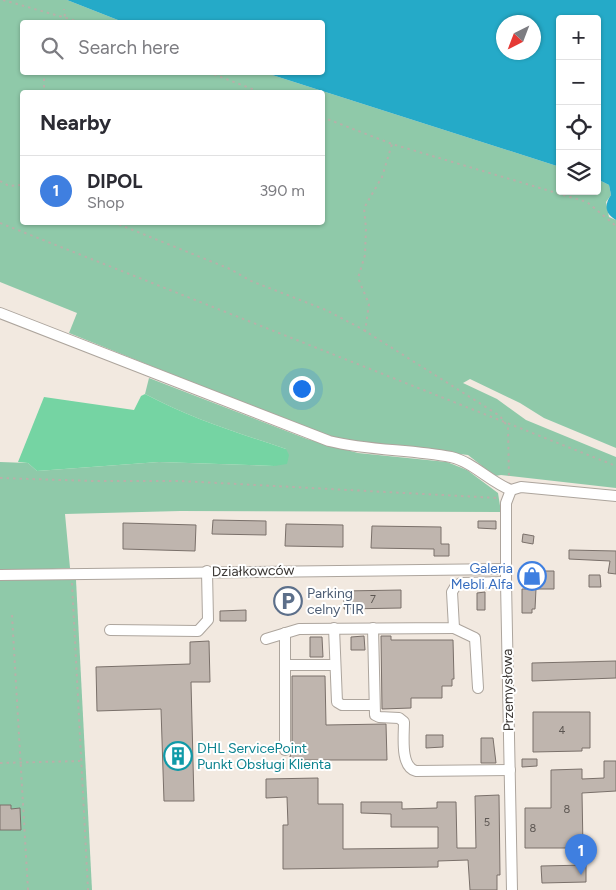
<!DOCTYPE html>
<html lang="en">
<head>
<meta charset="utf-8">
<style>
	:root { --surface:#fff; --page:#f2f2f3; --text:#2b2b33; --muted:#7c7c81; --line:#e1e1e2; --accent:#7c3aed }
	body { margin:0; font-family:Figtree,sans-serif; background:var(--page); color:var(--text) }
	.controls { position:absolute; right:15px; top:15px; display:grid; overflow:hidden; border-radius:5px; box-shadow:0 1px 4px #0004 }
	.controls button { width:45px; height:45px; display:grid; place-items:center; padding:0; border:0; border-bottom:1px solid var(--line); background:var(--surface); color:var(--text); font:25px sans-serif }
	.compass { position:absolute; left:496px; top:15px; width:45px; height:45px; border-radius:50%; background:var(--surface); box-shadow:0 1px 4px #0004; rotate:222deg }
	.you { position:absolute; left:301px; top:388px; width:18px; height:18px; margin:-12px; border:4px solid #fff; border-radius:50%; background:#1a73e8; box-shadow:0 0 0 8px #1a73e833 }
	.badge { display:grid; place-items:center; width:32px; height:32px; border-radius:50%; background:var(--accent); color:#fff; font-size:16px; font-weight:700 }
	.pin { position:absolute; translate:-50% -41px; filter:drop-shadow(0 1px 2px #0008) }
	.pin::after { content:''; position:absolute; top:26px; width:18px; height:15px; background:inherit; clip-path:polygon(0 0,100% 0,50% 100%) }
	.list { margin:0; padding:0; list-style:none }
	h2 { display:flex; justify-content:space-between; align-items:center; height:65px; margin:0; padding:0 20px; font-size:21px }
	h2 small { font-size:16px; font-weight:400; color:var(--muted) }
	.list li { display:grid; grid-template-columns:32px 1fr auto; gap:15px; align-items:center; box-sizing:border-box; height:70px; padding:0 20px; border-top:1px solid var(--line) }
	.list b { display:block; font-size:19px; white-space:nowrap }
	.list p { margin:0; font-size:16px; white-space:nowrap; color:var(--muted) }
	.list em { font-size:16px; font-style:normal; color:var(--muted) }
	.icon { flex:none; width:28px; height:28px; fill:none; stroke:currentColor; stroke-width:2; stroke-linecap:round; stroke-linejoin:round }
	.map { position:relative; flex:none; width:616px; height:890px; overflow:hidden }
	.search { position:absolute; background:var(--surface); box-shadow:0 1px 4px #0004; left:20px; top:20px; width:305px; height:55px; display:flex; align-items:center; gap:12px; box-sizing:border-box; padding:0 18px; border-radius:5px; color:var(--muted); font-size:19px }
	.panel { position:absolute; background:var(--surface); box-shadow:0 1px 4px #0004; left:20px; top:90px; width:305px; height:135px; border-radius:5px }
	.map>svg:first-child { display:block }
	.green { fill:#8fc9a9; fill-rule:evenodd }
	.forest { fill:#75d4a3 }
	.water { fill:#25aac8; fill-rule:evenodd }
	.building { fill:#bfb5ae; stroke:#7a706a }
	.lines { fill:none; stroke-linecap:round; stroke-linejoin:round }
	.minor-casing { stroke:#ada59d; stroke-width:12 }
	.path { stroke:#b8b0a9; stroke-width:2; stroke-dasharray:2.5 4; stroke-linecap:butt }
	.minor { stroke:#fff; stroke-width:10 }
	.labels { text-anchor:middle; dominant-baseline:central; stroke-width:4; stroke-linejoin:round; paint-order:stroke }
	.number-label { font-size:11px; fill:#5c5652 }
	.shop-label { font-size:14px; fill:#366cbe; stroke:#fff; text-anchor:end }
	.street-label { font-size:14px; fill:#3b3734; stroke:#fff }
	.service-label { font-size:14px; fill:#4e5e75; stroke:#fff; text-anchor:start }
	.culture-label { font-size:14px; fill:#0d838f; stroke:#fff; text-anchor:start }
</style>
</head>
<body>
<div class="map">
<svg width="616" height="890" viewBox="0 0 616 890">
	<rect width="100%" height="100%" fill="#f2e9e0"/>
	<g class="green">
		<path d="M0 0H67L123 22H22V72L266 73 560 167V191H597V179L609 185 611 195 606 202 609 217 616 220V448L544 418 520 403 470 379 463 383 497 399 526 420 616 457V488L501 475 495 476 468 455 348 441 313 431 69 333 77 313 0 282ZM22 92H322V222H22Z"/>
		<path d="M149 378 307 439 358 453 447 462 467 470 498 493 501 512 180 511 65 514 70 568 0 572V462L28 463 37 471 159 462 274 466 286 449C238 433 190 418 145 394Z"/>
		<path d="M0 580H76L92 890H0Z"/>
	</g>
	<path class="forest" d="M145 394C190 418 238 433 286 449L289 455 287 464 274 466 159 462 37 471 28 463 18 462 44 397 134 410 141 396Z"/>
	<path class="water" d="M67 0H616V220C605 214 604 205 611 195L609 185 597 179V19H560V167L266 73 322 72V22H123ZM504 22H534V52H504Z"/>
	<g class="building">
		<path d="M213 520 266 521V535L212 534Z"/>
		<path d="M478 521H496V529L478 528Z"/>
		<path d="M123 523 196 525 195 551 123 549Z"/>
		<path d="M286 524 343 525V547L285 546Z"/>
		<path d="M372 526 441 527V544H449V556H434V549L371 548Z"/>
		<path d="M523 534 534 536 533 544 522 542Z"/>
		<path d="M569 550 616 551V574L608 573 610 561 569 559Z"/>
		<path d="M526 571H554V589H536L535 609H532V613H522V589H526Z"/>
		<path d="M589 575H600L601 587H589Z"/>
		<path d="M401 590V608L344 609V591Z"/>
		<path d="M485 592V610H477V593Z"/>
		<path d="M246 610V621H220V611Z"/>
		<path d="M364 636 365 650H351V637Z"/>
		<path d="M381 636H391V640H453L454 679H452V686H442V698H411V708L382 709Z"/>
		<path d="M310 637H322L323 657H310Z"/>
		<path d="M209 641 210 682H191L194 801H164L161 709 97 711 96 667 190 664V642Z"/>
		<path d="M616 661V678L532 681V663Z"/>
		<path d="M292 676H325L326 725 386 724 387 760H289L292 750Z"/>
		<path d="M533 712H590V748H582V751L533 752Z"/>
		<path d="M426 735H443V747L426 748Z"/>
		<path d="M481 738H493L496 763H481Z"/>
		<path d="M522 759H537V766L522 767Z"/>
		<path d="M604 761H616V791L582 793 583 848H525V808H551V770L582 769V779L604 778Z"/>
		<path d="M318 778V804H343V849L438 848V827H391V814L361 813V802H402V809L437 808V802H456L457 848H476L475 796 499 795 500 875H497V890H470L468 860 438 861V867L283 869V825H288L287 797 266 798V779Z"/>
		<path d="M0 805H11V809L20 808 21 830H0Z"/>
		<path d="M586 865V882L542 883 541 866Z"/>
	</g>
	<g class="lines">
		<defs>
			<g id="minor">
				<path d="M0 313 329 441C369 451 410 449 451 457 473 462 490 482 511 490L521 487 616 496"/>
				<path d="M511 490 506 503V582L512 890"/>
				<path d="M0 575 507 569"/>
				<path d="M334 628 337 702 342 705H374"/>
				<path d="M373 628 375 715 379 717 399 718 404 722C404 736 400 767 416 771L510 770"/>
				<path d="M454 628 475 638 478 688"/>
				<path d="M110 630 198 631 208 620 207 571"/>
				<path d="M266 639 299 629 454 628 452 592 455 587 461 583 506 582"/>
				<path d="M285 665H335"/>
				<path d="M285 750V633"/>
			</g>
		</defs>
		<use href="#minor" class="minor-casing"/>
		<g class="path">
			<path d="M3 0 80 22"/>
			<path d="M62 22 65 17 64 9"/>
			<path d="M44 72V92"/>
			<path d="M208 72 260 92"/>
			<path d="M322 117 392 144 587 202 616 226"/>
			<path d="M0 181 9 186 22 185"/>
			<path d="M113 222 230 269 251 281 326 310 362 329 500 416 508 427 509 479"/>
			<path d="M0 223 616 466"/>
			<path d="M365 332 369 304 358 278 365 255 366 228 364 208 382 177 392 144"/>
			<path d="M0 478 93 481H181L498 498"/>
			<path d="M72 583 88 890"/>
			<path d="M12 615 28 890"/>
			<path d="M0 763 80 761"/>
		</g>
		<use href="#minor" class="minor"/>
	</g>
	<defs>
		<symbol id="shop-ring" viewBox="-11 -11 22 22"><circle r="9.5" fill="#fff" stroke="#3f7fe0" stroke-width="1.5"/><path d="M-5-2.5h2.3a2.7 3.5 0 0 1 5.4 0H5L5.5 6h-11ZM-1.5-2.5h3a1.5 2.3 0 0 0-3 0Z" fill="#3f7fe0"/></symbol>
		<symbol id="parking-ring" viewBox="-11 -11 22 22"><circle r="9.5" fill="#fff" stroke="#5c6f8a" stroke-width="1.5"/><path d="M-3.5-5.5H1a3.5 3.5 0 0 1 0 7H-1V5.5H-3.5ZM-1-3.4V-.6H.8a1.4 1.4 0 0 0 0-2.8Z" fill="#5c6f8a"/></symbol>
		<symbol id="building-ring" viewBox="-11 -11 22 22"><circle r="9.5" fill="#fff" stroke="#0f9aa8" stroke-width="1.5"/><path d="M-4-6H4V6H1V3H-1V6H-4ZM-2.5-4.3h1.7v1.8h-1.7ZM.8-4.3h1.7v1.8H.8ZM-2.5-1h1.7V.8h-1.7ZM.8-1h1.7V.8H.8Z" fill="#0f9aa8"/></symbol>
	</defs>
	<g fill-rule="evenodd">
		<use href="#shop-ring" x="516" y="560" width="32" height="32"/>
		<use href="#parking-ring" x="272" y="585" width="32" height="32"/>
		<use href="#building-ring" x="162" y="740" width="32" height="32"/>
	</g>
	<g class="labels">
		<g class="number-label">
			<text x="373" y="599">7</text>
			<text x="562" y="730">4</text>
			<text x="567" y="809">8</text>
			<text x="487" y="822">5</text>
			<text x="533" y="828">8</text>
		</g>
		<g class="shop-label">
			<text x="513" y="568">Galeria<tspan x="513" dy="16">Mebli Alfa</tspan></text>
		</g>
		<g class="street-label">
			<text transform="translate(253 571) rotate(-1)">Działkowców</text>
			<text transform="translate(508 690) rotate(-91)">Przemysłowa</text>
		</g>
		<g class="service-label">
			<text x="307" y="593">Parking<tspan x="307" dy="16">celny TIR</tspan></text>
		</g>
		<g class="culture-label">
			<text x="197" y="748">DHL ServicePoint<tspan x="197" dy="16">Punkt Obsługi Klienta</tspan></text>
		</g>
	</g>
</svg>
<div class="controls">
<button>+</button>
<button>−</button>
<button><svg class="icon" aria-label="locate" viewBox="0 0 24 24"><circle cx="12" cy="12" r="6"/><path d="M12 2v4M12 18v4M2 12h4M18 12h4"/></svg></button>
<button><svg class="icon" aria-label="layers" viewBox="0 0 24 24"><path d="M12 4l9 5-9 5-9-5zM3 14l9 5 9-5"/></svg></button>
</div>
<svg class="compass" viewBox="-18 -18 36 36"><path d="M0-13l5 13h-10z" fill="#e53935"/><path d="M0 13l5-13h-10z" fill="#7c7c81"/></svg>
<div class="you"></div>
<div class="pin badge" style="left:581px;top:875px;background:#3f7fe0">1</div>
<div class="search"><svg class="icon" aria-label="search" viewBox="0 0 24 24"><circle cx="10" cy="10" r="6"/><path d="M15 15l6 6"/></svg>Search here</div>
<section class="panel">
<h2>Nearby<small></small></h2>
<ul class="list">
<li><span class="badge" style="background:#3f7fe0">1</span><div><b>DIPOL</b><p>Shop</p></div><em>390 m</em></li>
</ul>
</section>
</div>
</body>
</html>
